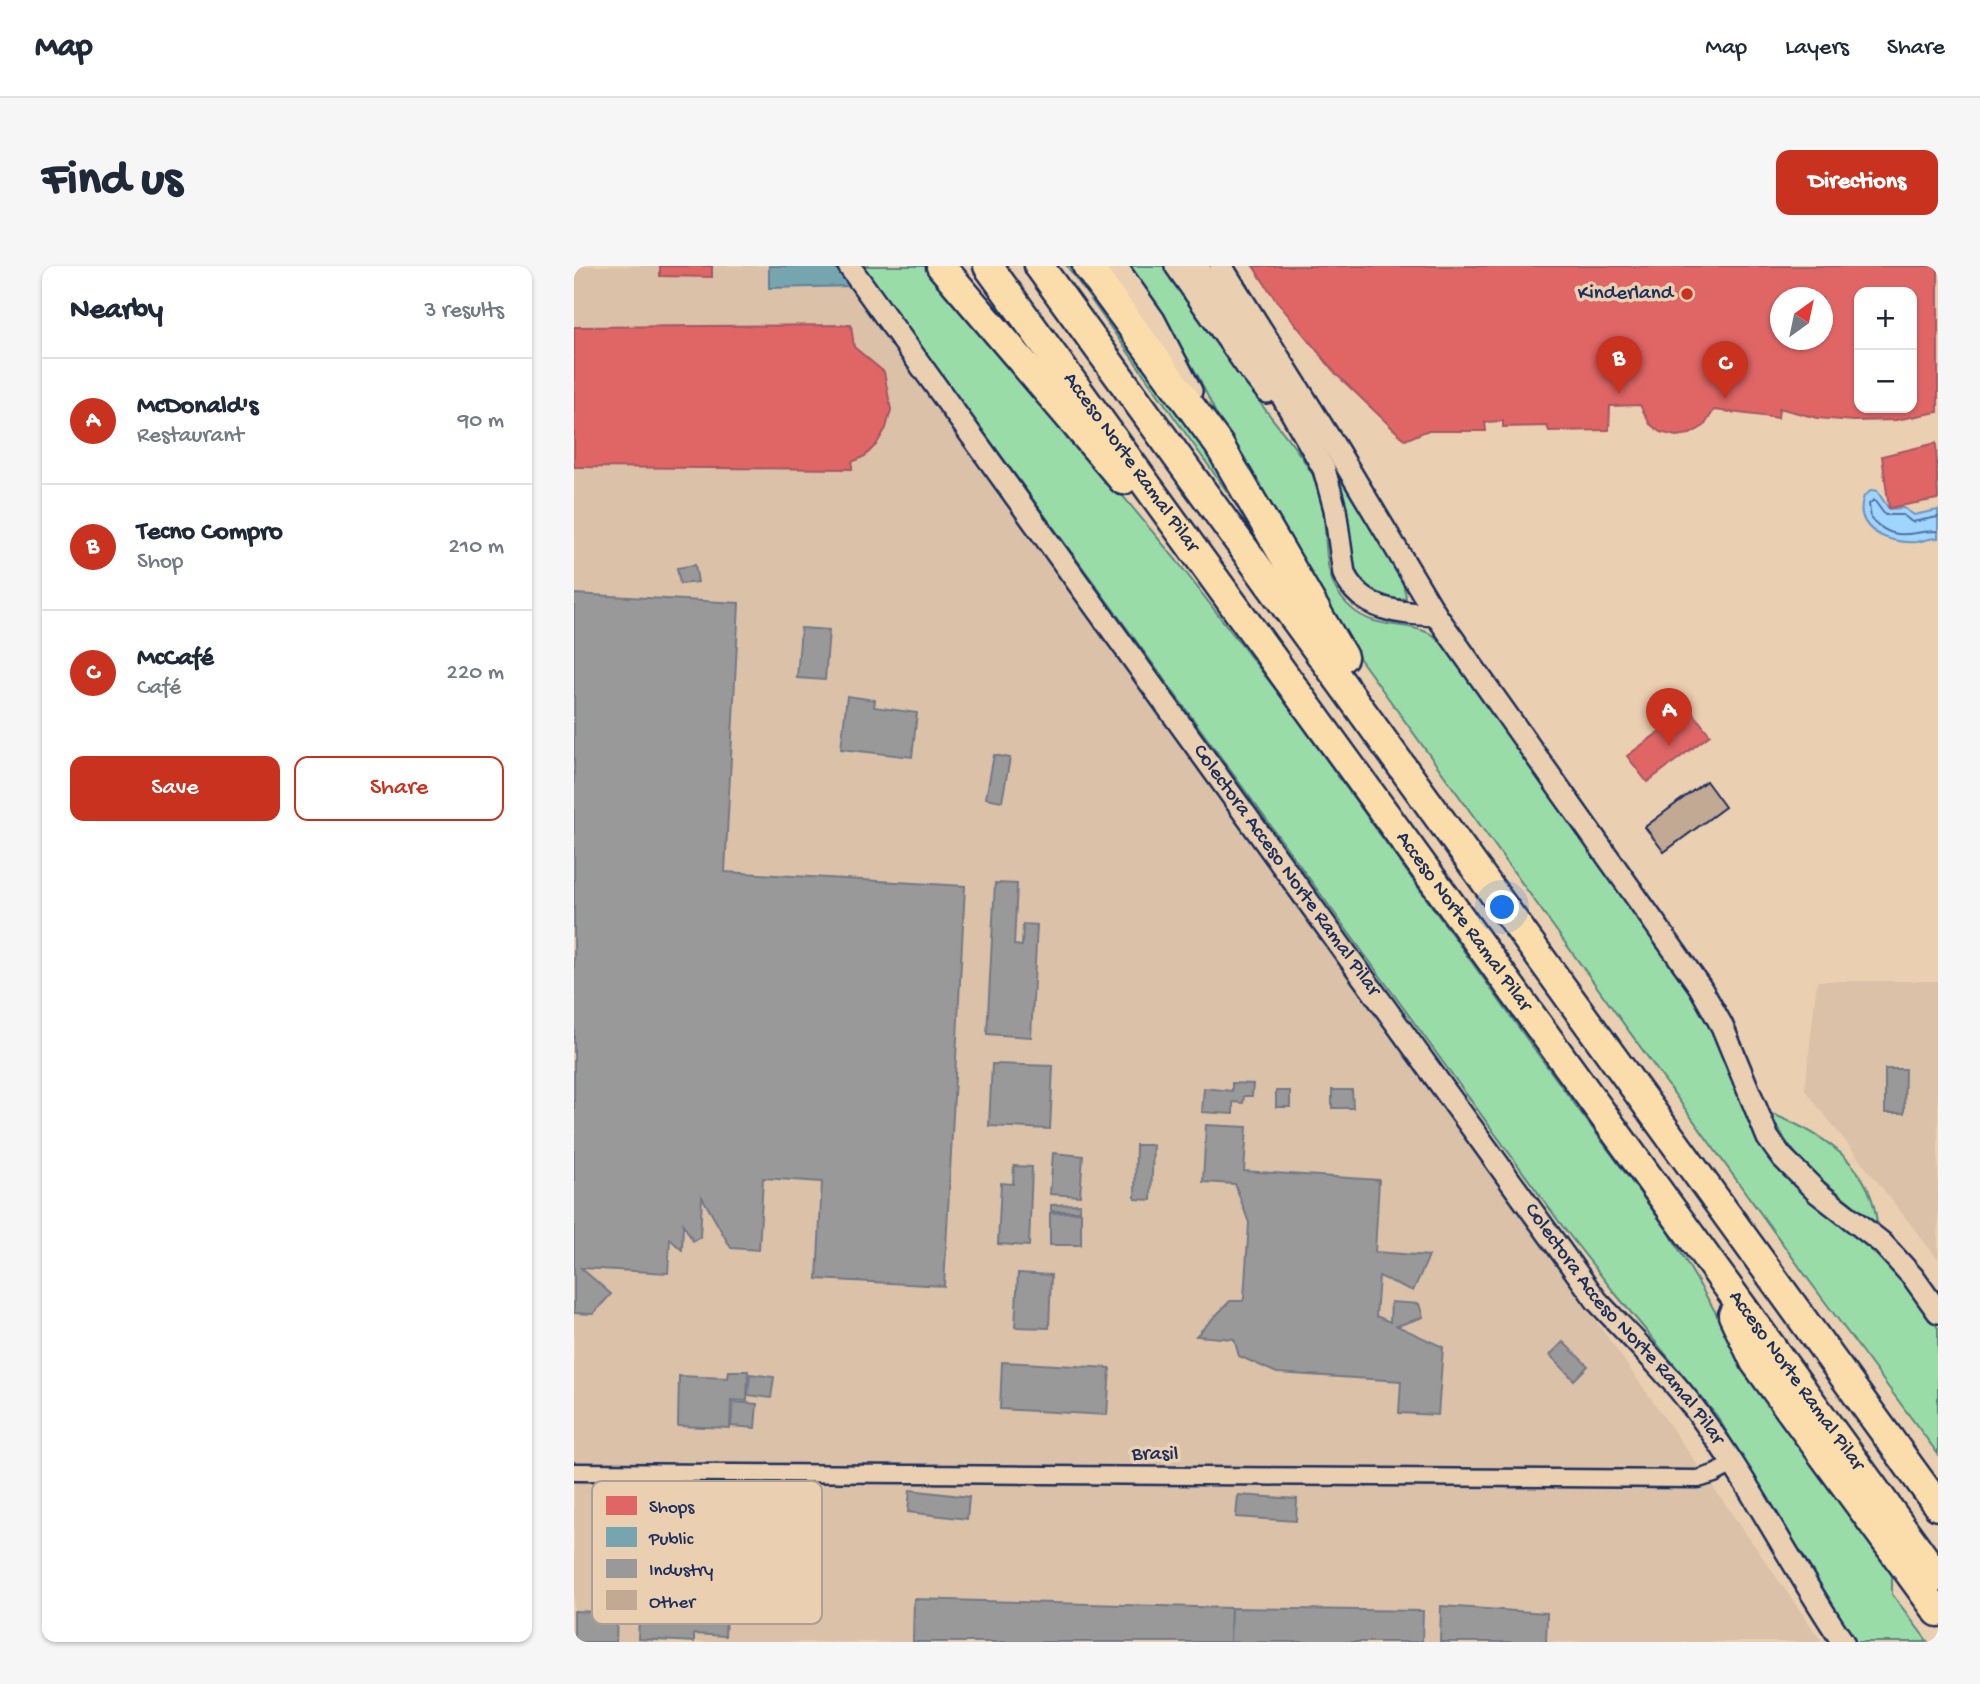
<!DOCTYPE html>
<html lang="en">
<head>
<meta charset="utf-8">
<style>
	:root { --surface:#fff; --page:#f6f6f7; --text:#1f2937; --muted:#747a83; --line:#e0e1e3; --accent:#c8321e }
	body { margin:0; font-family:"Gochi Hand",sans-serif; background:var(--page); color:var(--text) }
	.controls { position:absolute; right:21px; top:21px; display:grid; overflow:hidden; border-radius:14px; box-shadow:0 2px 5px #0004 }
	.controls button { width:63px; height:63px; display:grid; place-items:center; padding:0; border:0; border-bottom:2px solid var(--line); background:var(--surface); color:var(--text); font:35px sans-serif }
	.compass { position:absolute; left:1196px; top:21px; width:63px; height:63px; border-radius:50%; background:var(--surface); box-shadow:0 2px 5px #0004; rotate:33deg }
	.you { position:absolute; left:929px; top:642px; width:24px; height:24px; margin:-18px; border:5px solid #fff; border-radius:50%; background:#1a73e8; box-shadow:0 0 0 10px #1a73e833 }
	.badge { display:grid; place-items:center; width:46px; height:46px; border-radius:50%; background:var(--accent); color:#fff; font-size:23px; font-weight:700 }
	.pin { position:absolute; translate:-50% -58px; filter:drop-shadow(0 2px 4px #0008) }
	.pin::after { content:''; position:absolute; top:37px; width:24px; height:21px; background:inherit; clip-path:polygon(0 0,100% 0,50% 100%) }
	.list { margin:0; padding:0; list-style:none }
	h2 { display:flex; justify-content:space-between; align-items:center; height:91px; margin:0; padding:0 28px; font-size:30px }
	h2 small { font-size:23px; font-weight:400; color:var(--muted) }
	.list li { display:grid; grid-template-columns:46px 1fr auto; gap:21px; align-items:center; box-sizing:border-box; height:126px; padding:0 28px; border-top:2px solid var(--line) }
	.list b { display:block; font-size:26px; white-space:nowrap }
	.list p { margin:0; font-size:23px; white-space:nowrap; color:var(--muted) }
	.list em { font-size:23px; font-style:normal; color:var(--muted) }
	.actions { display:flex; gap:14px; padding:21px 28px }
	.actions a { flex:1; padding:16px 0; border:2px solid var(--accent); border-radius:14px; text-align:center; font-size:24px; color:var(--accent) }
	.actions .main { background:var(--accent); color:#fff }
	.map { position:relative; flex:none; width:1364px; height:1376px; overflow:hidden; border-radius:14px }
	header { display:flex; align-items:center; gap:42px; box-sizing:border-box; height:98px; padding:0 35px; background:var(--surface); border-bottom:2px solid var(--line) }
	header strong { font-size:33px }
	nav { display:flex; gap:38px; margin-inline-start:auto; font-size:24px }
	.intro { display:flex; align-items:center; justify-content:space-between; box-sizing:border-box; height:168px; padding:0 42px }
	h1 { margin:0; font-size:49px }
	.button { padding:18px 32px; border-radius:14px; background:var(--accent); color:#fff; font-size:24px; font-weight:700 }
	main { display:flex; gap:42px; padding:0 42px }
	aside { flex:1; background:var(--surface); border-radius:14px; box-shadow:0 2px 5px #0004 }
	.map>svg:first-child { display:block }
	.built { fill:#dac1a7 }
	.green { fill:#9adca7; stroke:#5a8682; stroke-width:2 }
	.water { fill:#a0d5ff; stroke:#6b93bf; stroke-width:2 }
	.shops { fill:#e06666; stroke:#a55664; stroke-width:2; fill-rule:evenodd }
	.public { fill:#76a5af; stroke:#5b8297; stroke-width:2 }
	.industry { fill:#999; stroke:#737987; stroke-width:2 }
	.lines { fill:none; stroke-linecap:round; stroke-linejoin:round }
	.shore { stroke:#50719e; stroke-width:2 }
	.building { fill:#c1a994; stroke:#1b2f5e; stroke-width:2 }
	.street-casing { stroke:#1b2f5e; stroke-width:21 }
	.secondary-casing { stroke:#1b2f5e; stroke-width:26 }
	.highway-casing { stroke:#1b2f5e; stroke-width:33 }
	.street { stroke:#eacfb1; stroke-width:16 }
	.secondary { stroke:#eacfb1; stroke-width:21 }
	.highway { stroke:#faddab; stroke-width:28 }
	.poi-dot { fill:#c8321e; stroke:#eacfb1; stroke-width:2.5 }
	.labels { text-anchor:middle; dominant-baseline:central; stroke-width:7; stroke-linejoin:round; paint-order:stroke }
	.poi-label { font-size:21px; fill:#1b2f5e; stroke:#eacfb1; text-anchor:end }
	.street-label { font-size:21px; fill:#1b2f5e; stroke:#eacfb1 }
	.key { fill:#eacfb1; stroke:#ac9f98; stroke-width:2 }
	.key-label { font-size:19px; fill:#1b2f5e }
</style>
</head>
<body>
<header>
<strong>Map</strong>
<nav><a>Map</a><a>Layers</a><a>Share</a></nav>
</header>
<div class="intro"><h1>Find us</h1><a class="button">Directions</a></div>
<main>
<aside>
<h2>Nearby<small>3 results</small></h2>
<ul class="list">
<li><span class="badge">A</span><div><b>McDonald's</b><p>Restaurant</p></div><em>90 m</em></li>
<li><span class="badge">B</span><div><b>Tecno Compro</b><p>Shop</p></div><em>210 m</em></li>
<li><span class="badge">C</span><div><b>McCafé</b><p>Café</p></div><em>220 m</em></li>
</ul>
<div class="actions"><a class="main">Save</a><a>Share</a></div>
</aside>
<div class="map">
<svg width="1364" height="1376" viewBox="0 0 1364 1376">
	<rect width="100%" height="100%" fill="#eacfb1"/>
	<filter id="ink" filterUnits="userSpaceOnUse"><feTurbulence type="fractalNoise" baseFrequency=".0143" numOctaves="2"/><feDisplacementMap in="SourceGraphic" scale="14" xChannelSelector="R" yChannelSelector="G"/><feConvolveMatrix kernelMatrix="1 2 1 2 8 2 1 2 1" color-interpolation-filters="sRGB"/></filter>
	<g filter="url(#ink)">
		<g class="built">
			<path d="M0 0H261L495 305 1248 1376H0Z"/>
			<path d="M1243 715H1364V993L1231 824Z"/>
		</g>
		<g class="green">
			<path d="M289 0H357L603 295 708 432 963 787 1096 968 1167 1090 1318 1302V1328L1354 1376H1282L1143 1150 1040 1026 989 961Z"/>
			<path d="M493 0H505L614 146 671 251Z"/>
			<path d="M555 0H592C622 44 651 88 682 131 700 157 735 194 745 223 756 255 745 304 767 331 799 374 841 347 869 378L1131 745 1195 890 1220 919 1282 969 1309 995 1340 1029 1364 1062V1188L1237 1017 786 393 658 181 625 112 592 55Z"/>
			<path d="M755 193C772 213 832 309 832 332 820 335 816 332 805 328 772 314 778 274 773 245 770 227 762 209 755 193Z"/>
			<path d="M1195 847C1247 866 1298 898 1303 958L1233 902 1212 875Z"/>
		</g>
		<path class="water" d="M1298 224 1303 225 1315 243 1330 242 1340 249 1364 244V272C1356 272 1349 275 1342 276 1314 278 1278 263 1290 230Z"/>
		<g class="shops">
			<path d="M86 0H138V11L86 10Z"/>
			<path d="M679 0H1364V146L1322 154 1280 155 1243 152 1205 142 1204 152 1140 144 1130 160 1116 168 1102 170 1086 166 1076 158 1066 139 1036 140 1035 164 975 165 973 160 929 161V155L911 156 912 165H852L831 174 762 108 701 33ZM1285 26H1338V142H1285ZM1206 32H1248V74H1206Z"/>
			<path d="M277 59 280 81 310 106 317 144 312 162 302 179 291 190 278 196V203L0 201V61Z"/>
			<path d="M1362 177 1364 233 1315 242 1308 190Z"/>
			<path d="M1116 443 1136 469 1073 516 1053 490Z"/>
		</g>
		<path class="public" d="M195 0H265L279 20 195 22Z"/>
		<g class="industry">
			<path d="M121 299 124 316 106 318 103 302Z"/>
			<path d="M0 328 165 337 151 606 391 620 370 1020 243 1013 248 916 189 912 185 984 157 982 128 931 126 971 119 975 109 958 108 984 96 973 94 1007 7 1002 37 1028 19 1048 0 1047Z"/>
			<path d="M227 362 255 364 251 414 223 412Z"/>
			<path d="M273 430 301 434 300 441 343 447 338 491 267 483Z"/>
			<path d="M420 489 436 492 428 535 412 532Z"/>
			<path d="M421 617 443 618 440 679 448 680 449 658 463 659 457 771 413 768Z"/>
			<path d="M418 798 479 800 476 863 415 860Z"/>
			<path d="M1311 803H1331L1330 847H1311Z"/>
			<path d="M658 817 679 818 678 830H670L669 837 659 836V848L628 846 630 822 658 825Z"/>
			<path d="M758 824H778L779 842H758Z"/>
			<rect x="702" y="825" width="14" height="16"/>
			<path d="M632 859 673 861 670 905 805 914 801 986 855 990 839 1025 805 1010 802 1050 816 1056 817 1036 845 1038 849 1051 823 1060 869 1081 864 1149 825 1147 827 1115 703 1107 665 1090 660 1073 622 1070 656 1035H669L670 1032 675 957 661 918 629 916Z"/>
			<path d="M562 879H579L577 934 561 933Z"/>
			<path d="M479 887 509 890 506 930 476 928Z"/>
			<path d="M440 900 458 901 455 980 424 978 427 917 439 918Z"/>
			<path d="M506 938V945H477V939Z"/>
			<path d="M507 946V979H476V947Z"/>
			<path d="M444 1007 477 1009 475 1062 441 1061Z"/>
			<path d="M989 1076 1014 1100 1000 1114 976 1089Z"/>
			<path d="M428 1096 536 1102 533 1149 426 1143Z"/>
			<path d="M155 1105H174L173 1135 157 1134 156 1162 104 1160 105 1110 154 1112Z"/>
			<path d="M176 1108 200 1111 197 1132 174 1129Z"/>
			<path d="M159 1136 183 1138 181 1162 157 1160Z"/>
			<path d="M336 1224 395 1231 393 1253 334 1246Z"/>
			<path d="M664 1229 723 1233 722 1255 662 1251Z"/>
			<path d="M69 1265 156 1270 151 1370 120 1368V1376L64 1373Z"/>
			<path d="M340 1333 657 1342 656 1376H339Z"/>
			<path d="M867 1340 973 1347 972 1376H866Z"/>
			<path d="M657 1342 849 1345 848 1376H656Z"/>
			<path d="M0 1345 43 1347 42 1376H0Z"/>
		</g>
		<g class="lines">
			<path class="shore" d="M1364 251 1338 256 1329 249H1311L1300 234 1295 238 1297 253C1323 278 1334 265 1364 265"/>
		</g>
		<path class="building" d="M1132 515 1151 541 1090 586 1071 561Z"/>
		<g class="lines">
			<defs>
				<path id="street" d="M0 1206 1124 1213 1140 1208 1159 1198"/>
				<g id="secondary">
					<path id="s1" d="M275 0 1023 1035C1057 1071 1093 1106 1123 1146 1178 1219 1218 1301 1269 1376"/>
					<path d="M542 0 580 54 617 125"/>
					<path d="M602 0 673 101 693 126"/>
					<path d="M623 0 692 102 750 203 761 243 770 308C788 345 825 347 862 349"/>
					<path d="M647 0 763 184 862 349 1126 721 1148 760 1194 872 1207 890 1244 927 1308 977 1339 1011 1364 1046"/>
				</g>
				<g id="highway">
					<path d="M367 0 549 214"/>
					<path id="s2" d="M414 0 1364 1311"/>
					<path d="M465 0 1364 1240"/>
					<path d="M513 0 645 179 769 391"/>
					<path d="M1159 1049 1181 1096 1364 1346"/>
				</g>
			</defs>
			<use href="#street" class="street-casing"/>
			<use href="#secondary" class="secondary-casing"/>
			<use href="#highway" class="highway-casing"/>
			<use href="#street" class="street"/>
			<use href="#secondary" class="secondary"/>
			<use href="#highway" class="highway"/>
		</g>
	</g>
	<circle class="poi-dot" cx="1113" cy="28" r="7"/>
	<g class="labels">
		<g class="poi-label">
			<text x="1099" y="28">Kinderland</text>
		</g>
		<g class="street-label">
			<text stroke="none"><textPath href="#s2" startOffset="243">Acceso Norte Ramal Pilar</textPath></text>
			<text stroke="none"><textPath href="#s1" startOffset="746">Colectora Acceso Norte Ramal Pilar</textPath></text>
			<text stroke="none"><textPath href="#s2" startOffset="810">Acceso Norte Ramal Pilar</textPath></text>
			<text stroke="none"><textPath href="#s1" startOffset="1312">Colectora Acceso Norte Ramal Pilar</textPath></text>
			<text stroke="none"><textPath href="#s2" startOffset="1377">Acceso Norte Ramal Pilar</textPath></text>
			<text x="581" y="1189">Brasil</text>
		</g>
	</g>
	<rect x="18" y="1215" width="230" height="143" rx="10" class="key"/>
	<rect x="32" y="1230" width="31" height="19" fill="#e06666"/>
	<rect x="32" y="1261" width="31" height="20" fill="#76a5af"/>
	<rect x="32" y="1293" width="31" height="19" fill="#999"/>
	<rect x="32" y="1324" width="31" height="20" fill="#c1a994"/>
	<g class="key-label">
		<text x="75" y="1246">Shops</text>
		<text x="75" y="1278">Public</text>
		<text x="75" y="1309">Industry</text>
		<text x="75" y="1341">Other</text>
	</g>
</svg>
<div class="controls">
<button>+</button>
<button>−</button>
</div>
<svg class="compass" viewBox="-18 -18 36 36"><path d="M0-13l5 13h-10z" fill="#e53935"/><path d="M0 13l5-13h-10z" fill="#747a83"/></svg>
<div class="you"></div>
<div class="pin badge" style="left:1095px;top:480px">A</div>
<div class="pin badge" style="left:1045px;top:128px">B</div>
<div class="pin badge" style="left:1151px;top:133px">C</div>
</div>
</main>
</body>
</html>
